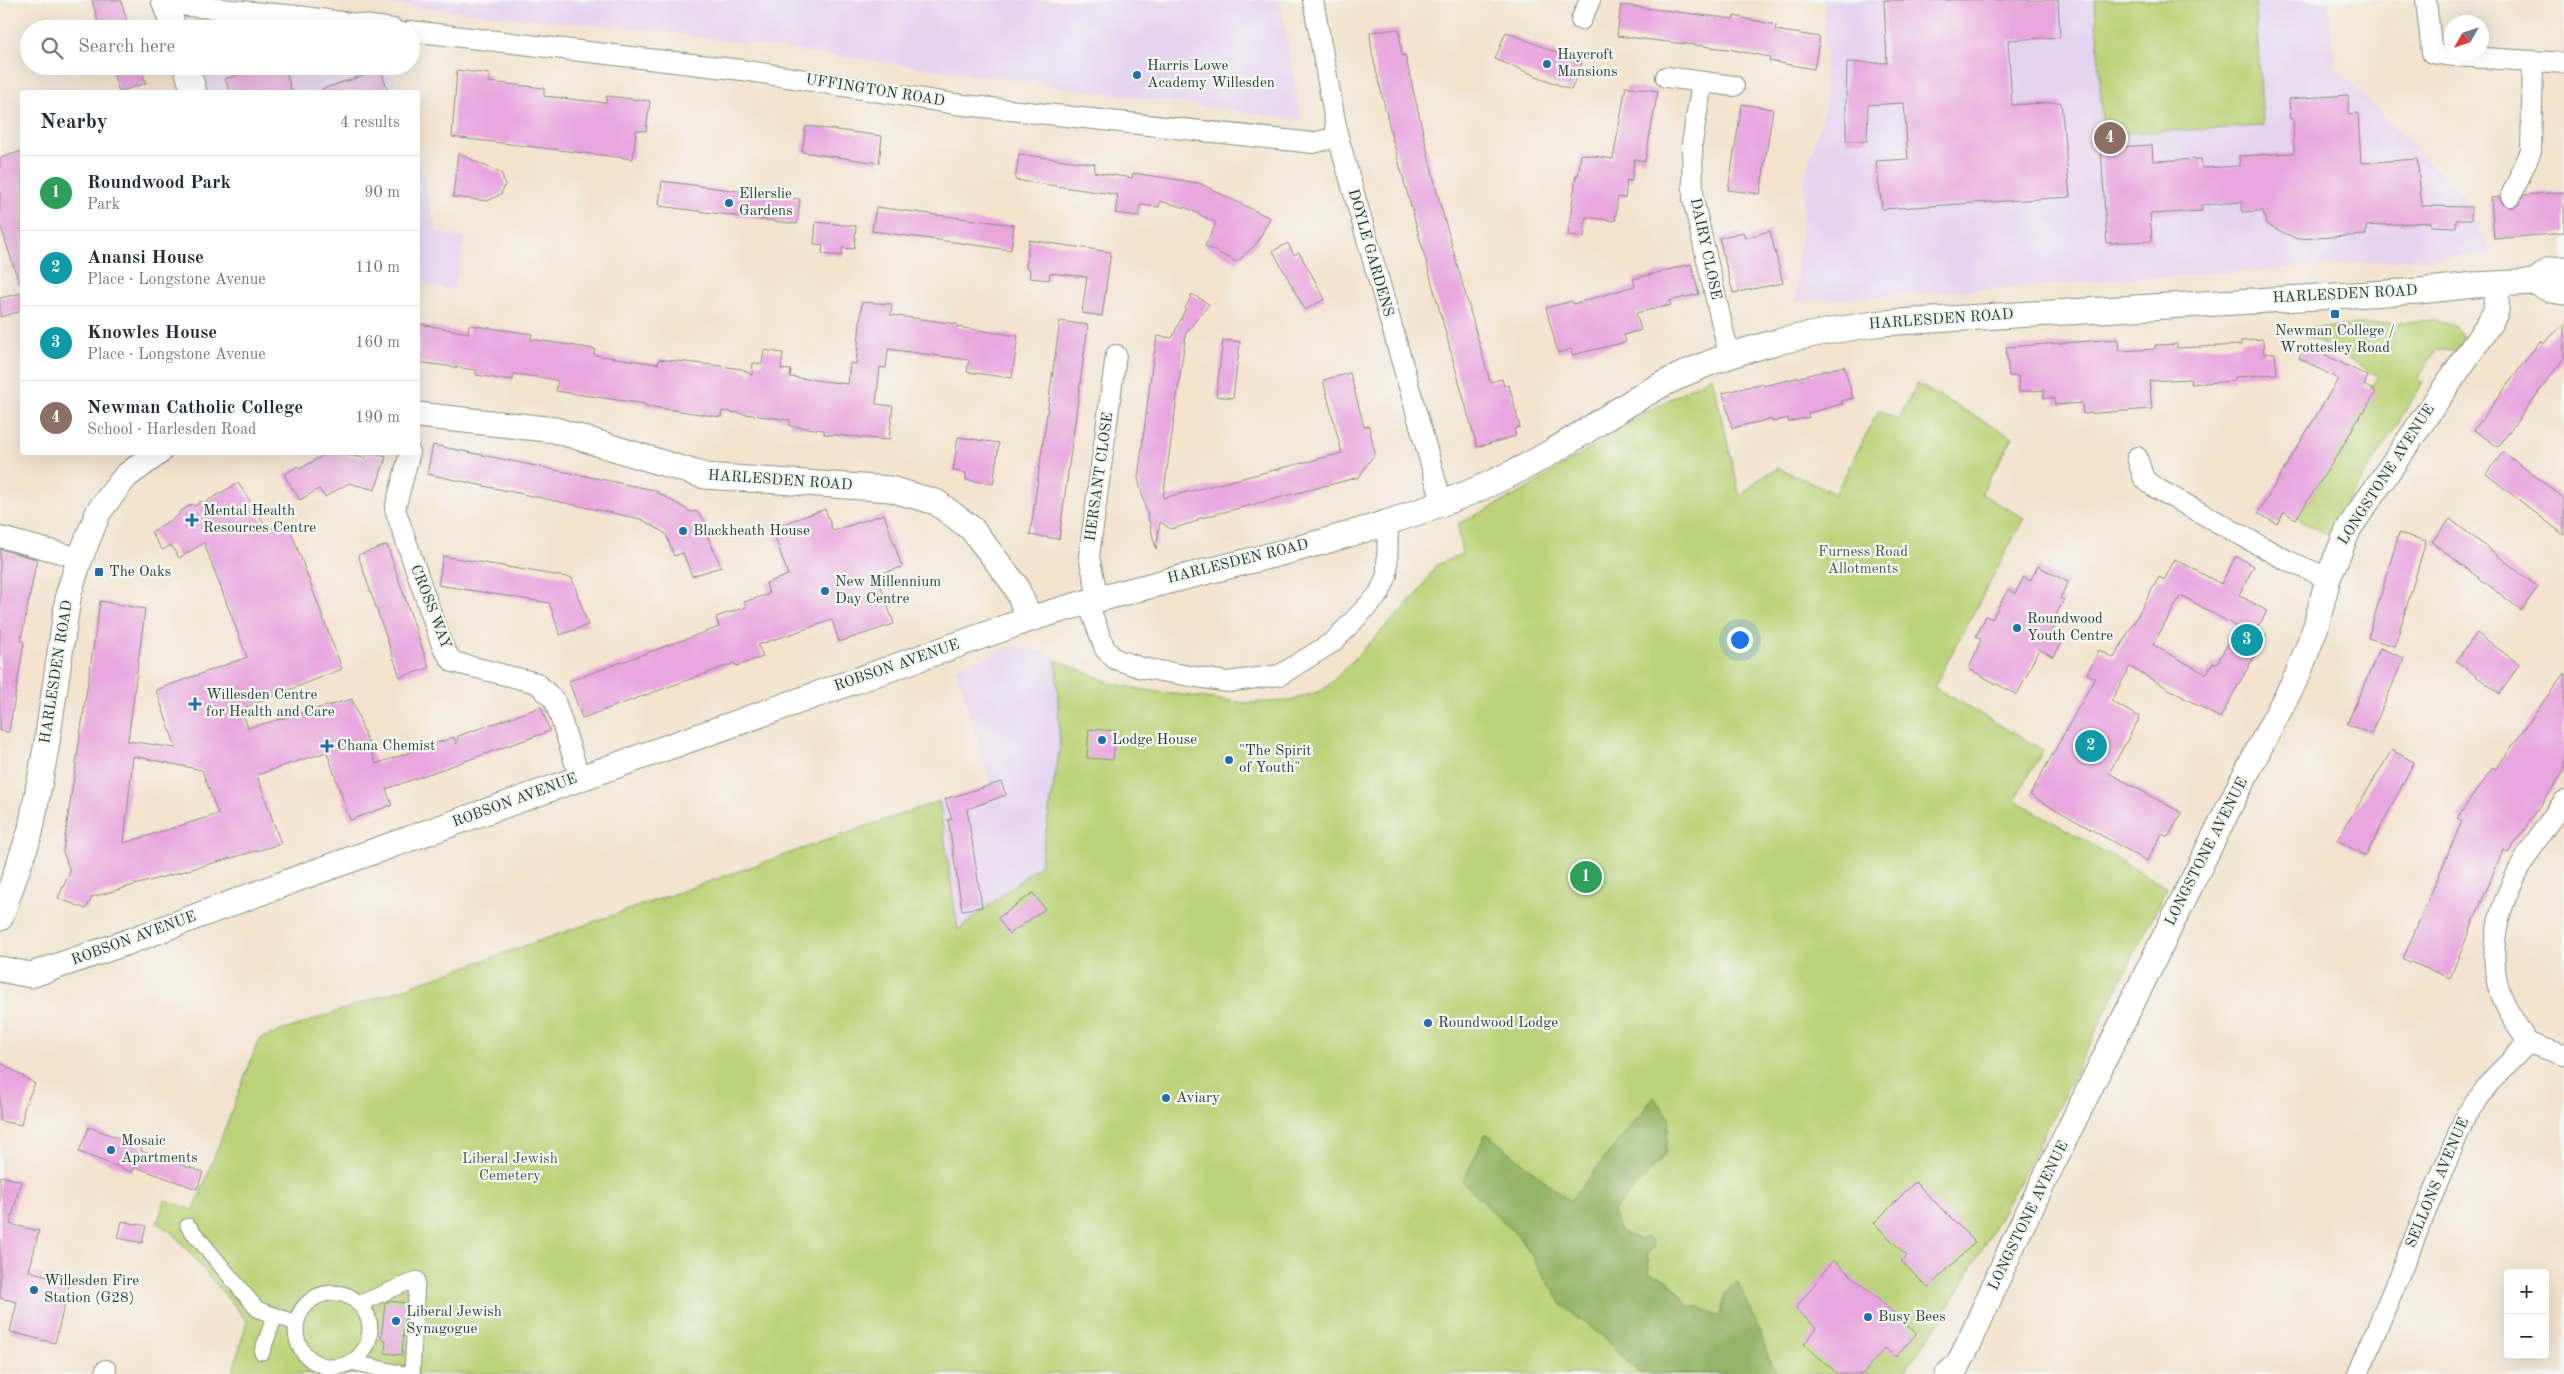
<!DOCTYPE html>
<html lang="en">
<head>
<meta charset="utf-8">
<style>
	:root { --surface:#fff; --page:#f6f6f7; --text:#1f2937; --muted:#747a83; --line:#e0e1e3; --accent:#1f6fb2 }
	body { margin:0; font-family:"Old Standard TT",serif; background:var(--page); color:var(--text) }
	.controls { position:absolute; right:15px; bottom:15px; display:grid; overflow:hidden; border-radius:5px; box-shadow:0 5px 20px #0002 }
	.controls button { width:45px; height:45px; display:grid; place-items:center; padding:0; border:0; border-bottom:1px solid var(--line); background:var(--surface); color:var(--text); font:25px sans-serif }
	.compass { position:absolute; left:2444px; top:15px; width:45px; height:45px; border-radius:50%; background:var(--surface); box-shadow:0 5px 20px #0002; rotate:231deg }
	.you { position:absolute; left:1739px; top:639px; width:18px; height:18px; margin:-12px; border:4px solid #fff; border-radius:50%; background:#1a73e8; box-shadow:0 0 0 8px #1a73e833 }
	.badge { display:grid; place-items:center; width:32px; height:32px; border-radius:50%; background:var(--accent); color:#fff; font-size:16px; font-weight:700 }
	.pin { position:absolute; translate:-50% -50%; border:2px solid #fff; box-shadow:0 1px 5px #0006 }
	.list { margin:0; padding:0; list-style:none }
	h2 { display:flex; justify-content:space-between; align-items:center; height:65px; margin:0; padding:0 20px; font-size:21px }
	h2 small { font-size:16px; font-weight:400; color:var(--muted) }
	.list li { display:grid; grid-template-columns:32px 1fr auto; gap:15px; align-items:center; box-sizing:border-box; height:75px; padding:0 20px; border-top:1px solid var(--line) }
	.list b { display:block; font-size:19px; white-space:nowrap }
	.list p { margin:0; font-size:16px; white-space:nowrap; color:var(--muted) }
	.list em { font-size:16px; font-style:normal; color:var(--muted) }
	.icon { flex:none; width:28px; height:28px; fill:none; stroke:currentColor; stroke-width:2; stroke-linecap:round; stroke-linejoin:round }
	.map { position:relative; flex:none; width:2564px; height:1374px; overflow:hidden }
	.search { position:absolute; background:var(--surface); box-shadow:0 5px 20px #0002; left:20px; top:20px; width:400px; height:55px; display:flex; align-items:center; gap:12px; box-sizing:border-box; padding:0 18px; border-radius:28px; color:var(--muted); font-size:19px }
	.panel { position:absolute; background:var(--surface); box-shadow:0 5px 20px #0002; left:20px; top:90px; width:400px; height:365px; border-radius:5px }
	.map>svg:first-child { display:block }
	.built { fill:#e5d3f0 }
	.green { fill:#bbd378; stroke:#6d8856 }
	.forest { fill:#94b568; stroke:#5a794e }
	.building { fill:#e8a5de; fill-rule:evenodd }
	.lines { fill:none; stroke-linecap:round; stroke-linejoin:round }
	.pedestrian-casing { stroke:#899080; stroke-width:17 }
	.minor-casing { stroke:#899080; stroke-width:22 }
	.tertiary-casing { stroke:#899080; stroke-width:27 }
	.pedestrian { stroke:#fff; stroke-width:15 }
	.minor { stroke:#fff; stroke-width:20 }
	.tertiary { stroke:#fff; stroke-width:25 }
	.poi-dot { fill:#1f6fb2; stroke:#f6f6f2; stroke-width:2 }
	.labels { text-anchor:middle; dominant-baseline:central; stroke-width:4.5; stroke-linejoin:round; paint-order:stroke }
	.poi-label { font-size:15px; fill:#1f3d34; stroke:#f6f6f2; text-anchor:start }
	.street-label { font-size:15px; fill:#1f3d34; stroke:#f6f6f2 }
	.park-label { font-size:15px; fill:#3e5b42; stroke:#f6f6f2 }
</style>
</head>
<body>
<div class="map">
<svg width="2564" height="1374" viewBox="0 0 2564 1374">
	<rect width="100%" height="100%" fill="#f6f6f2"/>
	<filter id="ink" filterUnits="userSpaceOnUse"><feTurbulence type="fractalNoise" baseFrequency=".02" numOctaves="2"/><feDisplacementMap in="SourceGraphic" scale="10" xChannelSelector="R" yChannelSelector="G"/><feConvolveMatrix kernelMatrix="1 2 1 2 8 2 1 2 1" color-interpolation-filters="sRGB"/></filter>
	<filter id="wash" filterUnits="userSpaceOnUse"><feTurbulence type="fractalNoise" baseFrequency=".0096" numOctaves="4" result="noise"/><feDisplacementMap in="SourceGraphic" scale="20" xChannelSelector="R" yChannelSelector="G"/><feGaussianBlur stdDeviation="1.12" result="paint"/><feColorMatrix in="noise" values="0 0 0 0 0 0 0 0 0 0 0 0 0 0 0 0 0 1.4 0 .05"/><feComposite in="paint" operator="in"/></filter>
	<g filter="url(#wash)">
		<rect width="100%" height="100%" fill="#f3e3cd"/>
		<g class="built">
			<path d="M343 0H1280L1302 120 656 31Z"/>
			<path d="M1825 0H2328L2335 67 2463 197 2493 254 1795 302 1806 172 1826 103Z"/>
			<path d="M188 21 247 29H191Z"/>
			<path d="M202 66H390L399 92H210Z"/>
			<path d="M418 156 437 232 465 239 454 290 418 284Z"/>
			<path d="M1013 646 1044 652 1056 660 1060 748 1040 865 958 930 939 801 991 785 956 668Z"/>
		</g>
		<g class="green">
			<path d="M2095 0H2255L2263 126 2103 134Z"/>
			<path d="M2434 320 2456 326 2464 338 2457 351 2436 350 2418 379 2423 383 2327 535 2289 513 2378 376 2296 329Z"/>
			<path d="M1712 376 1740 497 1762 476 1779 468 1835 494 1879 410 1898 420 1917 384 2013 437 1981 494 2024 518 1934 687 2043 750 2015 800 2167 888C2109 1003 2054 1120 1991 1233 1963 1281 1938 1331 1902 1374H232L247 1321 172 1232 157 1223 165 1200 194 1210 259 1039 939 801 958 930 1040 865 1060 748 1056 660 1114 684 1151 691 1246 703 1288 701 1321 691 1332 682 1419 592 1436 565 1462 554 1458 524 1522 492 1641 415Z"/>
		</g>
		<path class="forest" d="M1654 1097 1669 1117 1666 1154 1613 1211 1619 1231 1640 1240 1647 1237 1653 1242 1654 1247 1647 1253 1650 1274 1667 1278 1689 1307H1700L1720 1316 1726 1293 1737 1281 1755 1319 1770 1362 1779 1374H1640L1606 1339 1563 1306 1521 1239 1463 1182 1486 1133 1570 1201Z"/>
		<g id="blocks">
			<g class="building">
				<path d="M92 0H121L129 29H100Z"/>
				<path d="M1884 0H2058L2060 37 2008 40 2012 105 2061 102 2070 197 1882 209 1876 161 1908 159 1904 103 1868 105 1867 141H1846V95L1847 62 1887 63Z"/>
				<path d="M1621 5 1734 19V16L1776 25 1775 30 1820 37 1814 69 1769 61 1770 57 1728 49 1617 36Z"/>
				<path d="M1399 29 1402 56 1405 55 1438 196 1490 382 1502 379 1504 386 1509 385 1520 427 1514 429 1516 436 1477 447 1392 137 1372 53 1370 32Z"/>
				<path d="M1506 32 1582 63 1571 90 1495 59Z"/>
				<path d="M111 66H140L146 83 119 92Z"/>
				<path d="M264 66H284L292 92H230L225 79Z"/>
				<path d="M381 70 388 92H323L322 89Z"/>
				<path d="M457 70 490 74 489 82 544 88V96L606 103 607 96 650 101 646 131 636 130 633 159 452 137Z"/>
				<path d="M1626 86 1658 91 1645 161 1634 159 1632 181 1627 180 1625 198 1618 197 1615 221 1586 217 1584 237 1568 235 1576 175 1578 176 1581 154 1613 159Z"/>
				<path d="M2348 95 2349 114 2358 113 2361 163 2417 159 2422 206 2471 207V220H2456V227L2431 226V222L2366 226V235L2297 239 2266 224 2263 211 2242 212V202L2202 205V211L2150 214 2152 241 2107 243 2101 148 2152 145 2153 161 2201 159 2202 168 2240 166 2239 156 2294 153 2293 119H2290L2289 99Z"/>
				<path d="M1742 104 1773 109 1760 194 1728 190Z"/>
				<path d="M806 126 882 136 879 163 802 152Z"/>
				<path d="M22 151V283H19L0 224V158Z"/>
				<path d="M458 153 502 174 505 185 501 194 488 201 453 197Z"/>
				<path d="M1019 154 1095 164 1094 172 1132 178 1133 173 1199 183 1270 218 1257 243 1237 262 1205 246 1216 223 1187 208 1160 201 1159 207 1140 205 1139 216 1115 213 1118 195 1015 180Z"/>
				<path d="M662 181 800 199 797 224 659 206Z"/>
				<path d="M2564 192V233L2494 239 2491 198 2499 197 2502 203 2512 208 2518 205 2524 195Z"/>
				<path d="M876 207 1014 225 1011 250 872 231Z"/>
				<path d="M816 222 856 226 854 249 842 248V256L822 254 823 245 814 244Z"/>
				<path d="M1770 231 1783 283 1733 293 1719 238 1743 232 1745 238Z"/>
				<path d="M1029 240 1111 252 1102 316 1082 313 1087 277 1050 273 1049 280 1029 278 1030 269 1026 268Z"/>
				<path d="M1288 243 1294 255 1299 252 1325 299 1305 310 1273 251Z"/>
				<path d="M1691 264 1699 294 1669 301 1671 305 1636 313 1641 330 1624 335 1626 342 1572 355 1571 349 1558 353 1546 308 1572 301 1573 304 1635 286 1633 279Z"/>
				<path d="M22 293V311L0 317V298Z"/>
				<path d="M1192 294 1209 304 1186 333 1163 498 1342 453 1323 380 1350 373 1364 427 1369 426 1375 453 1359 477 1197 519 1198 521 1171 529 1160 522 1156 549 1138 478 1152 367 1157 336 1172 338Z"/>
				<path d="M862 302 892 304 891 315 957 324V327L1018 336 1012 378 967 372 969 360 888 349 886 368 880 367 876 404 893 406 889 440 824 434V430L790 426V420L722 411 721 417 645 406V404L556 391 558 381 545 378 514 374 513 380 494 378 476 375V370L418 362 420 324 468 333 469 325 532 334 531 339 595 349 594 355 658 364 659 359 713 365 742 369 752 375 753 363 762 364 764 350 783 353 781 369 791 370 790 377 848 384 850 363 856 364Z"/>
				<path d="M1060 321 1088 325 1059 539 1030 535Z"/>
				<path d="M2564 324V358L2498 447 2474 430 2540 341 2543 344Z"/>
				<path d="M2118 339 2119 351 2155 349V345L2177 344V348L2241 345V341L2263 339 2264 354 2275 353 2277 374 2235 377V381L2191 384 2190 379 2149 381 2152 409 2083 414 2082 403 2055 405 2054 398H2044V390L2019 392 2018 376H2009L2006 347Z"/>
				<path d="M1223 340 1240 342 1233 398 1216 396Z"/>
				<path d="M2305 345 2368 376 2364 385 2376 392 2364 412 2362 411 2342 448 2296 519 2284 512 2277 524 2258 513 2338 379 2299 358Z"/>
				<path d="M1844 366 1853 398 1842 401V404L1808 413 1809 417 1789 422 1788 418 1772 422 1771 419 1732 428 1723 393 1763 383 1764 386Z"/>
				<path d="M958 437 999 443 993 484 966 480V473L953 471Z"/>
				<path d="M433 445 654 490 691 512 696 511 707 523 704 528 721 567 692 576 683 553 674 556 666 534 641 519 427 474Z"/>
				<path d="M329 452 365 458 368 452 386 457 375 490 349 483 325 497 319 489 300 500 284 475 298 466 300 469Z"/>
				<path d="M2503 452 2564 498V535L2486 474Z"/>
				<path d="M238 483 268 529 288 523 342 669 241 709 248 728 352 699 376 764 454 737 457 744 458 736 541 707 550 731 386 789 392 805 350 820 327 752 292 763 257 775 281 844 92 897 86 909 58 898 70 872 63 851 100 601 145 609 128 741 176 748 156 690 247 657 204 543 179 558 171 545 162 550 151 532 179 515V512L192 504 195 506 201 501 204 503ZM133 756 202 770 218 814 124 843Z"/>
				<path d="M825 509 833 531 884 514 902 567 877 575 894 624 839 642 832 620 758 645 763 657 736 666 735 663 582 718 569 681 719 627 716 617 746 607 744 602 769 594 766 583 788 575 772 528Z"/>
				<path d="M2450 519 2538 587 2521 610 2432 542Z"/>
				<path d="M2399 533 2426 541 2395 646 2368 638Z"/>
				<path d="M387 545 429 668 400 677 358 555Z"/>
				<path d="M0 549 37 559 21 640 24 643 9 732 0 731Z"/>
				<path d="M443 556 572 578 588 625 560 635 549 603 438 585Z"/>
				<path d="M2236 556 2254 566 2239 595 2267 611 2257 629 2266 635 2220 718 2130 667 2111 701 2140 717 2109 773 2182 813 2168 837 2162 834 2147 861 2030 795 2095 678 2087 674 2099 650 2114 658 2159 577 2164 580 2175 559 2221 584ZM2181 595 2237 627 2217 663H2213L2206 674 2153 645Z"/>
				<path d="M2038 566 2068 582 2060 598 2064 600 2056 615 2060 617 2051 634 2063 640 2054 657 2039 649 2017 695 1969 669 1981 639 1976 636 1986 616 1992 619 2008 589 2015 593 2024 577 2030 581Z"/>
				<path d="M2477 633 2519 664 2500 694 2456 661Z"/>
				<path d="M2380 648 2404 658 2371 734 2347 724Z"/>
				<path d="M2564 673V771L2508 853 2503 850 2450 978 2403 959 2462 821 2457 818 2493 767 2496 769Z"/>
				<path d="M1089 729 1116 731 1113 760 1087 758Z"/>
				<path d="M2392 750 2414 762 2366 856 2337 840Z"/>
				<path d="M1001 782 1006 795 967 809 982 907 962 910 948 819H952L945 799Z"/>
				<path d="M1033 893 1045 909 1009 934 998 918Z"/>
				<path d="M0 1062 35 1084 25 1105 21 1125 0 1121Z"/>
				<path d="M89 1127 142 1147 141 1151 203 1172 197 1189 135 1167 132 1172 79 1152Z"/>
				<path d="M0 1176 21 1181 10 1224 39 1231 29 1271 70 1282 55 1343 10 1332 17 1302 0 1298Z"/>
				<path d="M1915 1182 1975 1242 1928 1288 1901 1261 1907 1256 1874 1223Z"/>
				<path d="M122 1221 146 1226 142 1243 118 1238Z"/>
				<path d="M1833 1260 1917 1333 1896 1357 1885 1348 1863 1374H1838L1804 1344 1817 1328 1795 1309Z"/>
				<path d="M389 1301 406 1303 402 1355 385 1353 386 1340 381 1339 385 1303Z"/>
			</g>
		</g>
	</g>
	<g filter="url(#ink)">
		<use href="#blocks" fill-opacity="0" stroke="#899080" stroke-width="1"/>
		<g class="lines">
			<defs>
				<g id="pedestrian">
					<path d="M188 1226 257 1309 296 1323"/>
					<circle cx="333" cy="1330" r="37"/>
					<path d="M358 1304 417 1279 412 1374"/>
					<path d="M262 1352 275 1315"/>
					<path d="M351 1362 404 1374"/>
				</g>
				<g id="minor">
					<path d="M1313 0 1338 137 1442 503"/>
					<path d="M2426 0 2432 53 2454 56 2564 63"/>
					<path d="M166 4 298 16 393 29"/>
					<path d="M1581 20 1590 0"/>
					<path d="M411 31 742 70 955 104 1313 143 1338 137"/>
					<path d="M1666 77 1734 86"/>
					<path d="M1702 82 1692 143 1693 199 1729 355"/>
					<path d="M2511 196 2531 151 2533 61"/>
					<path d="M410 452 395 509 443 648 453 662 537 683 555 701 580 778"/>
					<path d="M2137 457 2144 479 2154 487 2286 560 2328 578"/>
					<path d="M0 537 80 558"/>
					<path d="M1098 598 1089 556 1116 355"/>
					<path d="M1087 601 1105 649 1115 659 1142 668 1227 682 1280 675 1333 642 1379 594 1387 575 1388 521"/>
					<path d="M2528 1043C2516 1024 2502 1004 2497 982 2483 913 2526 854 2564 801"/>
					<path d="M2528 1043 2564 1055"/>
					<path d="M105 1374 106 1370"/>
					<path d="M2358 1374 2466 1115 2492 1080 2528 1043"/>
				</g>
				<g id="tertiary">
					<path d="M164 0 174 29"/>
					<path d="M186 66 194 92"/>
					<path d="M2535 282 2550 270 2564 269"/>
					<path d="M418 415 555 430 705 476 890 489 936 502 972 529 1015 585 1030 619"/>
					<path d="M0 918 30 833 46 748 69 592 80 558 99 511 126 476 159 452"/>
					<path d="M0 969 31 975 125 943 307 875 1030 619C1166 576 1309 554 1443 503 1464 495 1486 486 1506 476 1561 451 1610 412 1663 384 1734 347 1804 334 1882 323L2419 291 2474 285 2535 282 2551 290 2564 292"/>
					<path d="M1948 1374 1958 1365 1970 1341 2017 1235 2237 791 2298 674 2316 626 2328 578 2349 528 2489 324 2496 311 2497 284"/>
				</g>
			</defs>
			<use href="#pedestrian" class="pedestrian-casing"/>
			<use href="#minor" class="minor-casing"/>
			<use href="#tertiary" class="tertiary-casing"/>
			<use href="#pedestrian" class="pedestrian"/>
			<use href="#minor" class="minor"/>
			<use href="#tertiary" class="tertiary"/>
		</g>
	</g>
	<g class="poi-dot">
		<circle cx="1547" cy="64" r="5"/>
		<circle cx="1137" cy="75" r="5"/>
		<circle cx="729" cy="203" r="5"/>
		<rect x="2330" y="309" width="10" height="10" rx="2.5"/>
		<path d="M189.5 512.5h5v5h5v5h-5v5h-5v-5h-5v-5h5z"/>
		<circle cx="683" cy="531" r="5"/>
		<rect x="94" y="567" width="10" height="10" rx="2.5"/>
		<circle cx="825" cy="591" r="5"/>
		<circle cx="2017" cy="628" r="5"/>
		<path d="M192.5 696.5h5v5h5v5h-5v5h-5v-5h-5v-5h5z"/>
		<circle cx="1102" cy="740" r="5"/>
		<path d="M324.5 738.5h5v5h5v5h-5v5h-5v-5h-5v-5h5z"/>
		<circle cx="1229" cy="760" r="5"/>
		<circle cx="1428" cy="1023" r="5"/>
		<circle cx="1166" cy="1098" r="5"/>
		<circle cx="111" cy="1150" r="5"/>
		<circle cx="34" cy="1290" r="5"/>
		<circle cx="1868" cy="1317" r="5"/>
		<circle cx="396" cy="1321" r="5"/>
	</g>
	<g class="labels">
		<g class="poi-label">
			<text x="1557" y="55">Haycroft<tspan x="1557" dy="17">Mansions</tspan></text>
			<text x="1147" y="66">Harris Lowe<tspan x="1147" dy="17">Academy Willesden</tspan></text>
			<text x="739" y="194">Ellerslie<tspan x="739" dy="17">Gardens</tspan></text>
			<text x="2335" y="331" text-anchor="middle">Newman College /<tspan x="2335" dy="17">Wrottesley Road</tspan></text>
			<text x="203" y="511">Mental Health<tspan x="203" dy="17">Resources Centre</tspan></text>
			<text x="693" y="531">Blackheath House</text>
			<text x="109" y="572">The Oaks</text>
			<text x="835" y="582">New Millennium<tspan x="835" dy="17">Day Centre</tspan></text>
			<text x="2027" y="619">Roundwood<tspan x="2027" dy="17">Youth Centre</tspan></text>
			<text x="206" y="695">Willesden Centre<tspan x="206" dy="17">for Health and Care</tspan></text>
			<text x="1112" y="740">Lodge House</text>
			<text x="337" y="746">Chana Chemist</text>
			<text x="1239" y="751">"The Spirit<tspan x="1239" dy="17">of Youth"</tspan></text>
			<text x="1438" y="1023">Roundwood Lodge</text>
			<text x="1176" y="1098">Aviary</text>
			<text x="121" y="1141">Mosaic<tspan x="121" dy="17">Apartments</tspan></text>
			<text x="44" y="1281">Willesden Fire<tspan x="44" dy="17">Station (G28)</tspan></text>
			<text x="406" y="1312">Liberal Jewish<tspan x="406" dy="17">Synagogue</tspan></text>
			<text x="1878" y="1317">Busy Bees</text>
		</g>
		<g class="street-label">
			<text transform="translate(875 91) rotate(9)">UFFINGTON ROAD</text>
			<text transform="translate(1705 249) rotate(78)">DAIRY CLOSE</text>
			<text transform="translate(1370 253) rotate(74)">DOYLE GARDENS</text>
			<text transform="translate(2345 295) rotate(-3)">HARLESDEN ROAD</text>
			<text transform="translate(1941 320) rotate(-4)">HARLESDEN ROAD</text>
			<text transform="translate(2387 475) rotate(-57)">LONGSTONE AVENUE</text>
			<text transform="translate(1100 477) rotate(-82)">HERSANT CLOSE</text>
			<text transform="translate(780 481) rotate(4)">HARLESDEN ROAD</text>
			<text transform="translate(1238 562) rotate(-14)">HARLESDEN ROAD</text>
			<text transform="translate(430 607) rotate(69)">CROSS WAY</text>
			<text transform="translate(897 666) rotate(-19)">ROBSON AVENUE</text>
			<text transform="translate(57 672) rotate(-81)">HARLESDEN ROAD</text>
			<text transform="translate(515 801) rotate(-20)">ROBSON AVENUE</text>
			<text transform="translate(2207 852) rotate(-63)">LONGSTONE AVENUE</text>
			<text transform="translate(134 939) rotate(-20)">ROBSON AVENUE</text>
			<text transform="translate(2438 1183) rotate(-67)">SELLONS AVENUE</text>
			<text transform="translate(2029 1216) rotate(-64)">LONGSTONE AVENUE</text>
		</g>
		<g class="park-label">
			<text x="1863" y="552">Furness Road<tspan x="1863" dy="17">Allotments</tspan></text>
			<text x="510" y="1159">Liberal Jewish<tspan x="510" dy="17">Cemetery</tspan></text>
		</g>
	</g>
</svg>
<div class="controls">
<button>+</button>
<button>−</button>
</div>
<svg class="compass" viewBox="-18 -18 36 36"><path d="M0-13l5 13h-10z" fill="#e53935"/><path d="M0 13l5-13h-10z" fill="#747a83"/></svg>
<div class="you"></div>
<div class="pin badge" style="left:1586px;top:877px;background:#2e9e5b">1</div>
<div class="pin badge" style="left:2091px;top:746px;background:#0f9aa8">2</div>
<div class="pin badge" style="left:2247px;top:640px;background:#0f9aa8">3</div>
<div class="pin badge" style="left:2110px;top:138px;background:#8d6e63">4</div>
<div class="search"><svg class="icon" aria-label="search" viewBox="0 0 24 24"><circle cx="10" cy="10" r="6"/><path d="M15 15l6 6"/></svg>Search here</div>
<section class="panel">
<h2>Nearby<small>4 results</small></h2>
<ul class="list">
<li><span class="badge" style="background:#2e9e5b">1</span><div><b>Roundwood Park</b><p>Park</p></div><em>90 m</em></li>
<li><span class="badge" style="background:#0f9aa8">2</span><div><b>Anansi House</b><p>Place · Longstone Avenue</p></div><em>110 m</em></li>
<li><span class="badge" style="background:#0f9aa8">3</span><div><b>Knowles House</b><p>Place · Longstone Avenue</p></div><em>160 m</em></li>
<li><span class="badge" style="background:#8d6e63">4</span><div><b>Newman Catholic College</b><p>School · Harlesden Road</p></div><em>190 m</em></li>
</ul>
</section>
</div>
</body>
</html>
